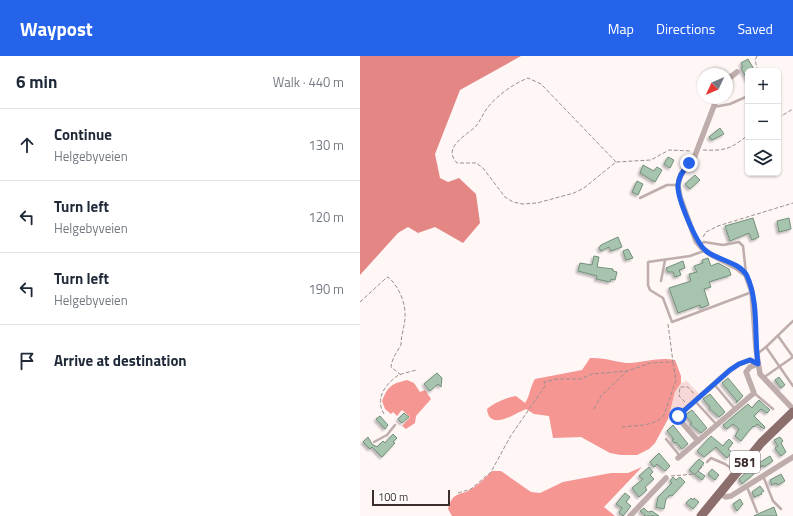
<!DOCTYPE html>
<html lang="en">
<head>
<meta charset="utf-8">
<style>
	:root { --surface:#fff; --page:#f6f6f7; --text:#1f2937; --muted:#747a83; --line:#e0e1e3; --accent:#2563eb }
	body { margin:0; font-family:"Titillium Web",sans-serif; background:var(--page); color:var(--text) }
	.controls { position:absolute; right:12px; top:12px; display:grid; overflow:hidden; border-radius:6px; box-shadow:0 1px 3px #0004 }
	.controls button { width:36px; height:36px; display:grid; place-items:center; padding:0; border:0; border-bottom:1px solid var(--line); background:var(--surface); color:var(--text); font:20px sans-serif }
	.compass { position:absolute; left:337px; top:12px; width:36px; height:36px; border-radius:50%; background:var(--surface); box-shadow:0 1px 3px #0004; rotate:226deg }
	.scale { position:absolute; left:12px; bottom:10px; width:78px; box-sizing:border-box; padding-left:4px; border:2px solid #3e2f2e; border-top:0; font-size:11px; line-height:14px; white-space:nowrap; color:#3e2f2e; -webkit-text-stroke:3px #fff; paint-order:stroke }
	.stop { position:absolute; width:12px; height:12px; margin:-9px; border:3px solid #2563eb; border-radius:50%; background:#fff }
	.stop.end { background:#2563eb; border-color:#fff; box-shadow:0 1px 4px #0008 }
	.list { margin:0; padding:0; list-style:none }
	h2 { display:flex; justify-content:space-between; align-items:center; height:52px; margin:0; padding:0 16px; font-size:17px }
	h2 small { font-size:13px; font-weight:400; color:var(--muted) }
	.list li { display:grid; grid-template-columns:26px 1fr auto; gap:12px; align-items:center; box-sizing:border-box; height:72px; padding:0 16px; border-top:1px solid var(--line) }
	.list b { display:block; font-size:15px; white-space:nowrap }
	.list p { margin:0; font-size:13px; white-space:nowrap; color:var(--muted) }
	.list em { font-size:13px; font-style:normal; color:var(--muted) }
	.icon { flex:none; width:22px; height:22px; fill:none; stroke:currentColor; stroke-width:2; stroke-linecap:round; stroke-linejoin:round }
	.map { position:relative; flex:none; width:433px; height:460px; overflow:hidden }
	header { display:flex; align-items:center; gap:24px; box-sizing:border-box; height:56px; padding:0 20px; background:var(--accent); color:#fff }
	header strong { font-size:19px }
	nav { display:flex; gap:22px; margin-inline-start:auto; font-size:14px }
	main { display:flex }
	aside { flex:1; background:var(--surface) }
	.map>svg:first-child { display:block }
	.green { fill:#f7d8d6 }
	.forest { fill:#f59693 }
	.water { fill:#e48784 }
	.building { fill:#a7c5ae; stroke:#73907a; filter:url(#shadow) }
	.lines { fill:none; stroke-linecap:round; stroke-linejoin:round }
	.path { stroke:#9b8f8e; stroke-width:1; stroke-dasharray:4 2; stroke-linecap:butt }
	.lane { stroke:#bfadac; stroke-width:2.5 }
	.street { stroke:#bfadac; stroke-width:5.5 }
	.primary { stroke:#8c6e6c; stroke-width:9 }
	.route { stroke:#2563eb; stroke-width:5 }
	.labels { text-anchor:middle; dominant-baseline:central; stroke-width:4; stroke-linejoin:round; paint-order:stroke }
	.shield { fill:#fff; stroke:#786d6d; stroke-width:1 }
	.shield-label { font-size:13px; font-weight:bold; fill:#3e2f2e }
</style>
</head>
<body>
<header>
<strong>Waypost</strong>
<nav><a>Map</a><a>Directions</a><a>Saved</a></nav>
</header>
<main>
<aside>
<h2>6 min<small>Walk · 440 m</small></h2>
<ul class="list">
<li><svg class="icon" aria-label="ahead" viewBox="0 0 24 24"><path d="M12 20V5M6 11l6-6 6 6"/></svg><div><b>Continue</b><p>Helgebyveien</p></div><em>130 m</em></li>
<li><svg class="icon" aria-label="left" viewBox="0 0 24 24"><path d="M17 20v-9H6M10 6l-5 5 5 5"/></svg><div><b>Turn left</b><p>Helgebyveien</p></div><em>120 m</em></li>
<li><svg class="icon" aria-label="left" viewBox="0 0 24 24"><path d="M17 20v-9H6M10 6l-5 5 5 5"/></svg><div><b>Turn left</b><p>Helgebyveien</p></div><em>190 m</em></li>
<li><svg class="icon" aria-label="arrive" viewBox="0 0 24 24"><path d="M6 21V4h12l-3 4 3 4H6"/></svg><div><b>Arrive at destination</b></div></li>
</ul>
</aside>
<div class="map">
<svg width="433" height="460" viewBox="0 0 433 460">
	<defs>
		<filter id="shadow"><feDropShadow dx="-2" dy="2" stdDeviation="1" flood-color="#0004"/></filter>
	</defs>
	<rect width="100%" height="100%" fill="#fff6f6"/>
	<path class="green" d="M327 325 339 338 311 363H308L315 336 321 327Z"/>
	<g class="forest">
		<path d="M230 302C245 301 257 307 271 307 286 306 299 301 315 304L321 320V327L315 336 308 363 295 387 289 393 277 399H261L250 397 221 381 193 382 189 360 174 358 166 353C156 357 129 376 127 353 134 347 147 341 156 340L165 347C170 340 170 331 175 323L222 314Z"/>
		<path d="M47 324 54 327 60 336 65 334 71 343 56 360 55 367 46 373 42 370 50 361 42 354 37 360 33 356 31 358 25 353 22 345C28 330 31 328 47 324Z"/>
		<path d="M282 411 244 451 255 460H92L88 453C93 434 100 441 113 432 120 427 126 421 132 415H141L171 436 180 437 203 426 251 417H268Z"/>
	</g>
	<path class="water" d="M0 0H161L100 34 75 98 80 122 88 126 99 122 116 138 120 167 103 187 75 171 58 177 48 171 38 177 0 219Z"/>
	<g class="building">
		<path d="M388 3 395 15H388V25L381 12 383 11 381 7Z"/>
		<path d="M360 72 364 78 352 84 349 81Z"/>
		<path d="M308 101 314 104 310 112 304 108Z"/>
		<path d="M283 109 294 115 297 111 302 114 295 126 280 117Z"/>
		<path d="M335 119 340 124 330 133 325 128Z"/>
		<path d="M277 125 283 128 278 139 272 136Z"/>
		<path d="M393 162 399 181 392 184 389 177 370 185 365 170Z"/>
		<path d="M429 162 431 173 419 176 417 165Z"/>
		<path d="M258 181 262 191 251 195 249 191 241 195 239 192 241 189Z"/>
		<path d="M268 193 273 202 266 204 263 195Z"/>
		<path d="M234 200 239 201 237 211 253 213V215L257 216 255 224 251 223 250 226 236 223 237 220 218 215 220 207 232 209Z"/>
		<path d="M348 202 351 210 358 207 369 213 371 219 349 226 351 231 344 233 349 249 341 252 340 249 318 257 309 232 331 225 329 218 337 216 334 210 343 207 342 204Z"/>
		<path d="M323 205 325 212 319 214 321 219 315 221 313 216H308L306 212Z"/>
		<path d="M77 317 82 322 81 331 78 328 70 335 64 328Z"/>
		<path d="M419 321 425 329 421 332 415 324Z"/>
		<path d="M368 322 383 340 376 347 377 345 362 327Z"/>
		<path d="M350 338 365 356 359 361 349 352 350 351 343 343Z"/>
		<path d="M399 344 410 354 407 357 401 353 394 360 405 371 404 373 397 368 394 371 393 370 381 385 375 380 379 373 373 368 367 373 363 369 388 348 392 352Z"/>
		<path d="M332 354 347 372 341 377 330 368 332 367 325 359Z"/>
		<path d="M44 357 49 361 42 367 38 363Z"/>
		<path d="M20 360 28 369 25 373 16 363Z"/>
		<path d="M313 369 328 388 322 393 316 386 315 387 312 384 314 383 307 375Z"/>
		<path d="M33 378 37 382 33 386 35 387 22 401 12 391 10 393 3 386 8 381 12 388 17 391 23 385 25 387Z"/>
		<path d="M351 380 363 390 369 383 373 387 368 393 372 396 367 402 356 391 344 401 337 395Z"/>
		<path d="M420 381 423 385 421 387 426 396 421 400 415 392 418 390 414 384Z"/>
		<path d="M299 397 310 410 305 415 297 408 294 411 290 406Z"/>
		<path d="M410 400 413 405 404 411 403 409 401 411 399 407Z"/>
		<path d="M339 403 344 407 338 415 345 420 342 424 329 414Z"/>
		<path d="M289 411 293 416 290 419 294 423 285 431 287 434 279 441 272 432 283 423 279 420Z"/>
		<path d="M391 412 394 418 382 428 379 423Z"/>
		<path d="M352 413 359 419 355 424 348 418Z"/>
		<path d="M421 418 425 425 418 429 416 427 412 429 410 424Z"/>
		<path d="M313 421 316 424 320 421 325 426 312 440 310 439 306 443 304 453 296 451 298 441 312 427 310 425Z"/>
		<path d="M400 430 404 435 401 437 402 438 394 441 392 436Z"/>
		<path d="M265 437 270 441 266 446 271 450 263 460 259 456 262 452 256 448Z"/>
		<path d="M331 442 333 444 334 442 339 446 333 453 326 447Z"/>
		<path d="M380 443 383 448 377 455 373 448Z"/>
		<path d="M414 451 417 460H394L398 458Z"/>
		<path d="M284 452 288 456 292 455 299 460H284L285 459 280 455Z"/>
	</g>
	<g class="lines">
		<g class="path">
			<path d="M397 0 395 4 398 15"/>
			<path d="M418 62 433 53"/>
			<path d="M343 94C365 95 371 93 388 79"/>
			<path d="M256 106 181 28 168 22C153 28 138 39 128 51 123 57 121 64 116 70 106 80 82 91 97 107H116L123 112 145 141 153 146 162 148 177 147 214 137 224 132 256 106 291 104 309 94 331 95"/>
			<path d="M343 181 346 176 358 170 433 147"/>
			<path d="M0 246 25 223 28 221C39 230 46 248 45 261 45 270 41 278 41 289 37 296 32 302 31 311L41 319"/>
			<path d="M325 346 319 340 320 331H328L334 338"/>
			<path d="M234 353 241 340 267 315"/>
			<path d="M24 358C15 343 24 330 37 320 42 317 50 316 56 314"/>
			<path d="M262 371C275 369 295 371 304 359L316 324 313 307"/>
			<path d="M311 420 335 418 344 409"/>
			<path d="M98 437 111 433 131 416 150 381 185 330 184 326 197 323H221L232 318 268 315 290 307 313 306 308 268"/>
		</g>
		<g class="lane">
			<path d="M354 51 370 48 388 40"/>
			<path d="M280 142 307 129H317"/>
			<path d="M340 188 344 186 363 189 379 186 383 190 386 217"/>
			<path d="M344 195 330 200 288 206V229L290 234 303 242 312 266 392 236"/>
			<path d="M301 225 305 204"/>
			<path d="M433 265 406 291 433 330"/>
			<path d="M397 298 406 291"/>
			<path d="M403 322 433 301 418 280"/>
			<path d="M354 328 375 353"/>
			<path d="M394 337 413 353"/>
			<path d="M335 345 357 369"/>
			<path d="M306 383 320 400"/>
			<path d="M14 386 27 379 35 369"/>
			<path d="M347 406 351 402 365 408 375 415"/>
			<path d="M403 420 413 445 421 453"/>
			<path d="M387 431 397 456"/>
		</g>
		<g class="street">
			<path d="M367 24 377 16"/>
			<path d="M357 42 334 102 321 118 318 129 320 141 336 185 341 191 350 198 377 212 386 219 392 236 396 293 400 318 433 353"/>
			<path d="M338 385 319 363V359L370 314 379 308 390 304 398 308"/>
			<path d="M318 402 394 337 386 316 390 311 398 308"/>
			<path d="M359 437 366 441 371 440 433 401"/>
			<path d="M270 460 306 422"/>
		</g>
		<path class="primary" d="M341 460 401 387 433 356"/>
	</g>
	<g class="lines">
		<path class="route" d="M318 360 370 314 379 308 390 304 398 308C394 280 399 246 387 220 380 206 357 204 346 195 336 187 317 142 318 129 318 121 324 114 329 107"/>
	</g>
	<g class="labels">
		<rect class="shield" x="370" y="395" width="30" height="22" rx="3"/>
		<g class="shield-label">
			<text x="385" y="406">581</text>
		</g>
	</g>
</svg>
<div class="controls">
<button>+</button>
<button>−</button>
<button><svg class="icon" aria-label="layers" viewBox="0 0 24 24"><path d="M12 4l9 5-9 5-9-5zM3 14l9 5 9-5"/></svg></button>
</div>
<svg class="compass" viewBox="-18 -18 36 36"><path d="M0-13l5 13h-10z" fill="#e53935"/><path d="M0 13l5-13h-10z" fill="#747a83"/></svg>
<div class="scale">100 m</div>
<div class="stop" style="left:318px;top:360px"></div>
<div class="stop end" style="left:329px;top:107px"></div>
</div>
</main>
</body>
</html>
